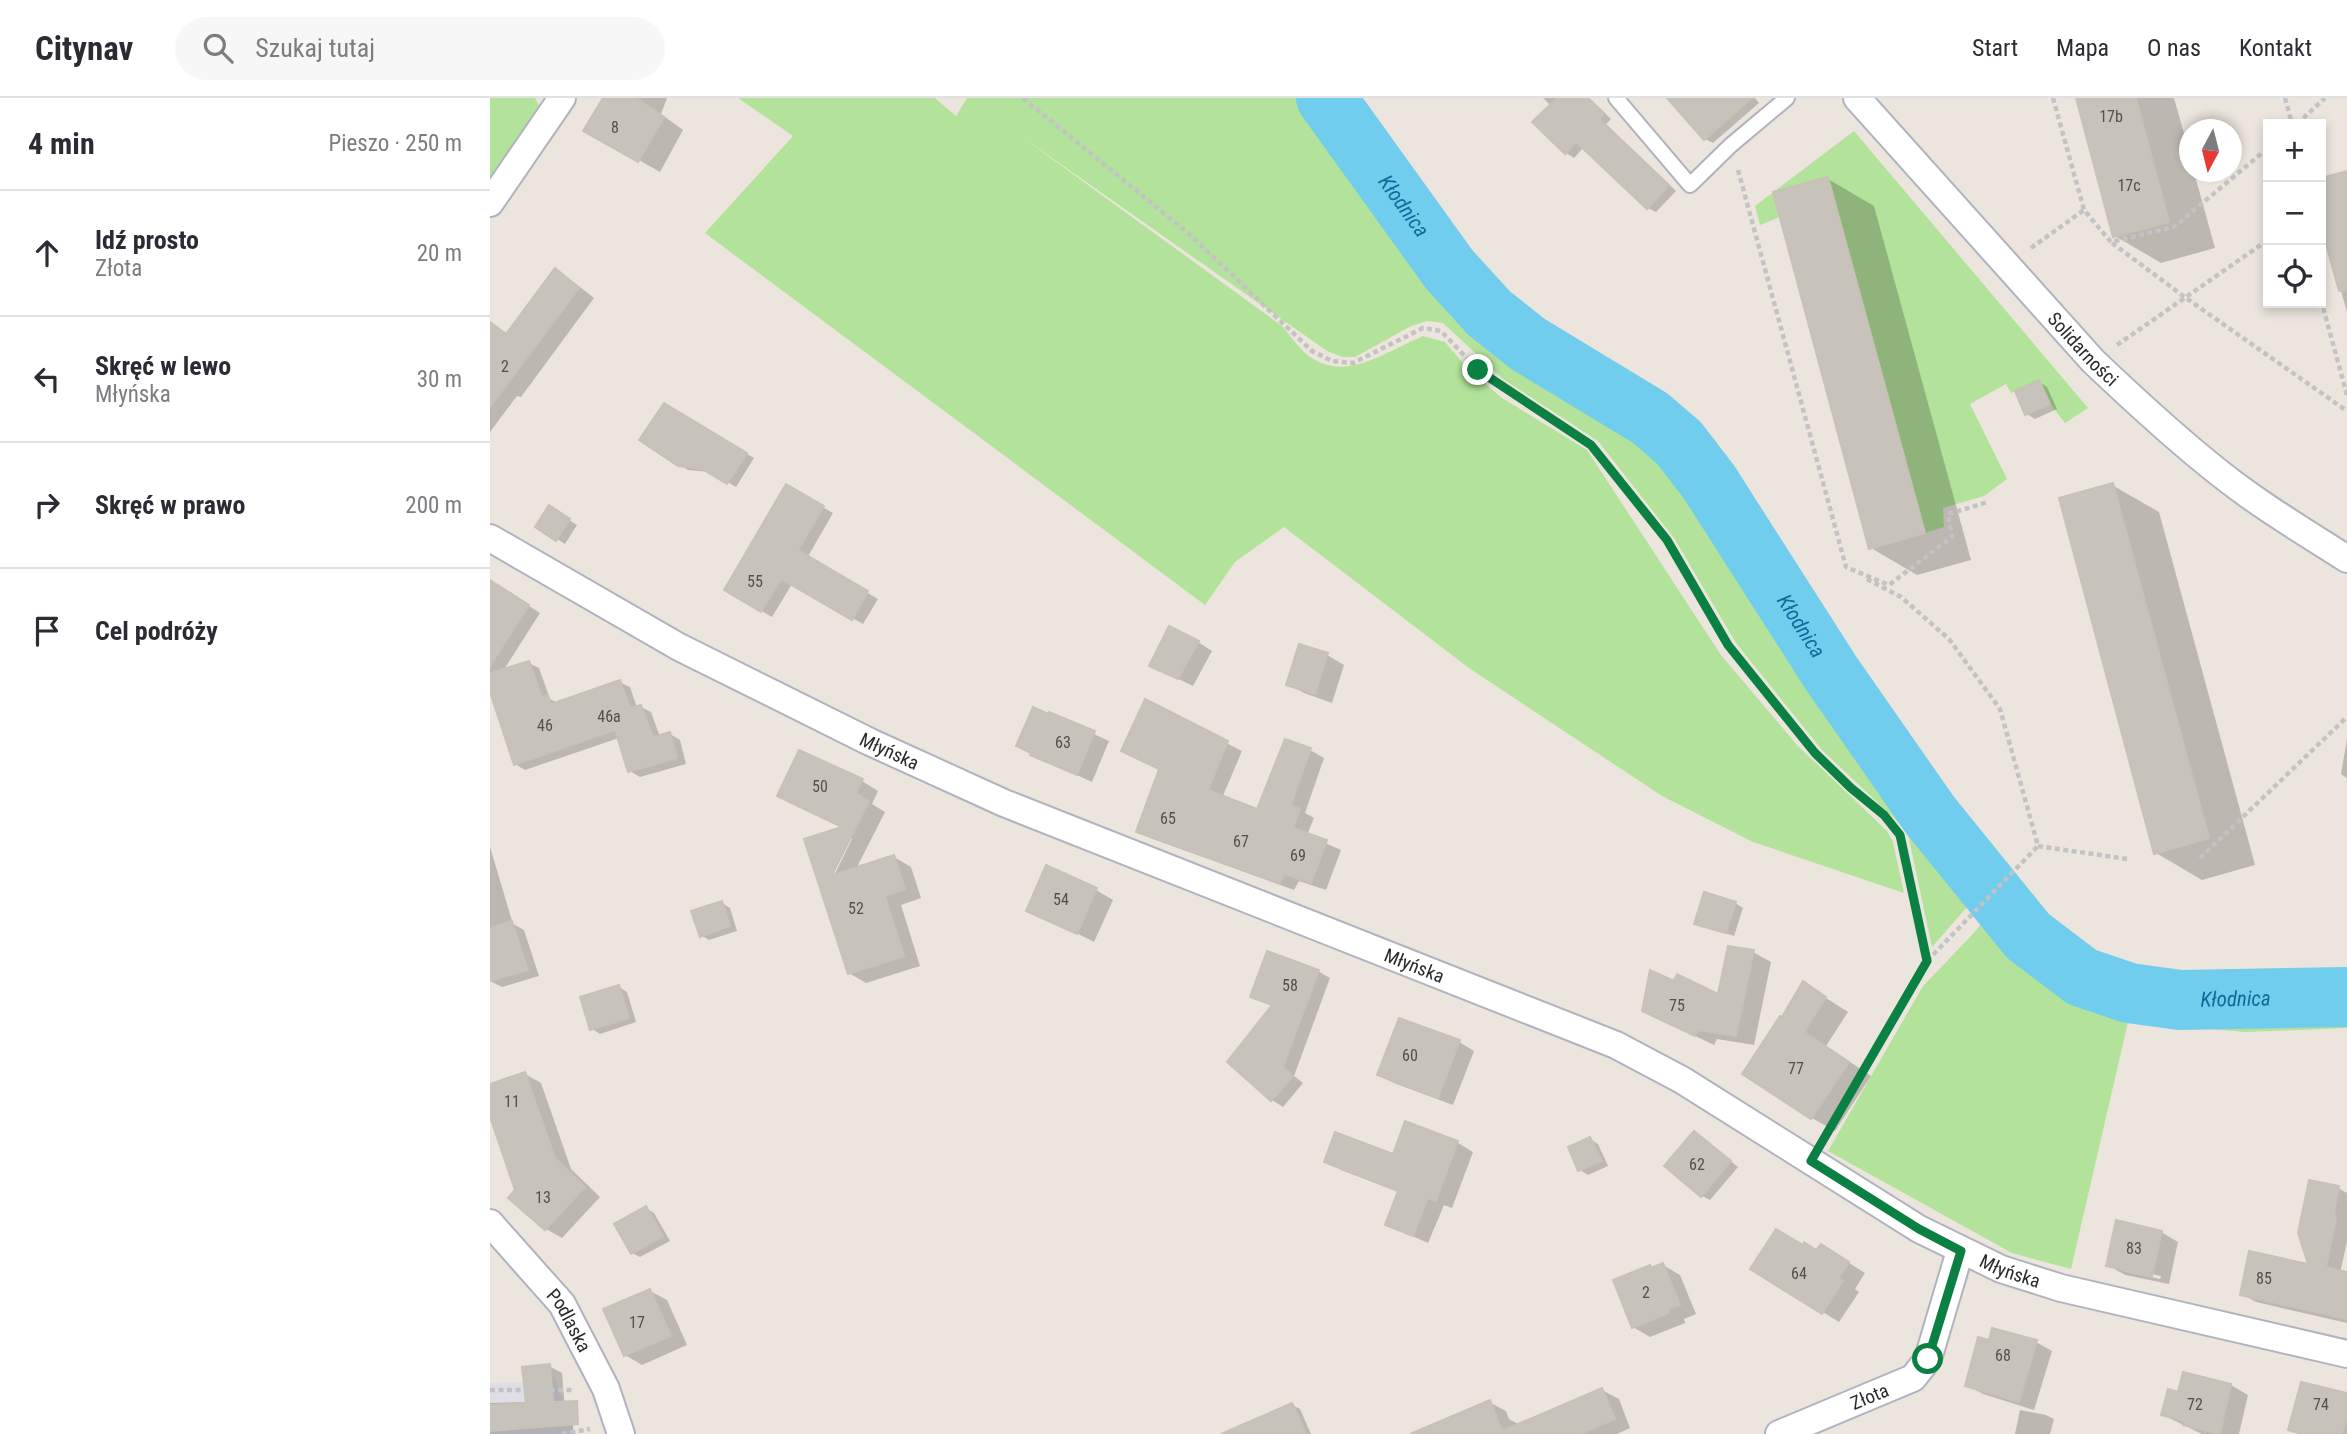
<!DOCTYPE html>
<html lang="pl">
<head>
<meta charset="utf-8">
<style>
	:root { --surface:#fff; --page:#f7f7f7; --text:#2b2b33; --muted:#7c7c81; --line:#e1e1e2 }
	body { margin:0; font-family:"Roboto Condensed",sans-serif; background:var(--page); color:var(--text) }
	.controls { position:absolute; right:21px; top:21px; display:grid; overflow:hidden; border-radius:0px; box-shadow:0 4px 10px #0003 }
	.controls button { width:63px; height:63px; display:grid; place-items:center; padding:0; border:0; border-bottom:2px solid var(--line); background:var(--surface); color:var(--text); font:35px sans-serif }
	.compass { position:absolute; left:1689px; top:21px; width:63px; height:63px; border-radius:50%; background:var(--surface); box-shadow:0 4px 10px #0003; rotate:187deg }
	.stop { position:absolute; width:21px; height:21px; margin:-16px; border:5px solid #0b8043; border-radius:50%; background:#fff }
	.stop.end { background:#0b8043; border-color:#fff; box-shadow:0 2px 7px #0008 }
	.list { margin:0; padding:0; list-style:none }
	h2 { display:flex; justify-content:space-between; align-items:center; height:91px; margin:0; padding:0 28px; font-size:30px }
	h2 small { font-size:23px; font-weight:400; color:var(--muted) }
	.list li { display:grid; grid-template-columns:46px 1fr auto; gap:21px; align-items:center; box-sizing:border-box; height:126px; padding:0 28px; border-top:2px solid var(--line) }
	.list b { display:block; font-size:26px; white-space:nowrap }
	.list p { margin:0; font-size:23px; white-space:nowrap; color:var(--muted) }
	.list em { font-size:23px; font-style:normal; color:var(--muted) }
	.icon { flex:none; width:38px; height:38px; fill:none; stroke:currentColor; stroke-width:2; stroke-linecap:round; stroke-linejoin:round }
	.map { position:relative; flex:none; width:1857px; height:1336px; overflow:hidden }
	header { display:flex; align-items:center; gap:42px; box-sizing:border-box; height:98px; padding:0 35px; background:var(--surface); border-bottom:2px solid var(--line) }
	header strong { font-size:33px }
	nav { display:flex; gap:38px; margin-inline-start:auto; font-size:24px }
	.search { width:490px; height:63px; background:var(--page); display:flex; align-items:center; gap:18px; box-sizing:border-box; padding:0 24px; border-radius:38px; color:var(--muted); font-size:26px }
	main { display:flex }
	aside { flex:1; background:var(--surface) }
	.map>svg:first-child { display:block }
	.industrial { fill:#dfdde5 }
	.green { fill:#b3e29a }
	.shadow { fill:#0003; fill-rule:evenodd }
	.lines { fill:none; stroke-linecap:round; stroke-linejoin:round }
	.river { stroke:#71cded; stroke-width:60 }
	.building { fill:#c7c3bb; stroke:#c8c1b6; stroke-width:2 }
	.service-casing { stroke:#b0b3be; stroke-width:18 }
	.minor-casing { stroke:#b0b3be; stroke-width:30 }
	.path { stroke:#c3c3c3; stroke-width:4.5; stroke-dasharray:5 3.5; stroke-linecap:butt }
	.service { stroke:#fff; stroke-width:14 }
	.minor { stroke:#fff; stroke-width:26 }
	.route { stroke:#0b8043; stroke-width:9 }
	.labels { text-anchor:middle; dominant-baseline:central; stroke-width:5; stroke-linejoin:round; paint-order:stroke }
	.number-label { font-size:16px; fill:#51504e }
	.street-label { font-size:19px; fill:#2a2a2a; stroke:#fff }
	.water-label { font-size:21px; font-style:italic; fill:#0f6b99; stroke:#fff }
</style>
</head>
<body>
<header>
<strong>Citynav</strong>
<div class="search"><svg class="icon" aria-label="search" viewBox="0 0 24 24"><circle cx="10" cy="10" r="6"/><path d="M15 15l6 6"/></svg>Szukaj tutaj</div>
<nav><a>Start</a><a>Mapa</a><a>O nas</a><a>Kontakt</a></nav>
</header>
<main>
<aside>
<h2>4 min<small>Pieszo · 250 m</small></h2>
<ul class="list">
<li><svg class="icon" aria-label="ahead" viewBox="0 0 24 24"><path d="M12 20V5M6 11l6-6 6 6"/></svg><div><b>Idź prosto</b><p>Złota</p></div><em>20 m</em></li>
<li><svg class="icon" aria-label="left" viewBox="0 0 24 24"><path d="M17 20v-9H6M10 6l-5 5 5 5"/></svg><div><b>Skręć w lewo</b><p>Młyńska</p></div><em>30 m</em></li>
<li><svg class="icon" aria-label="right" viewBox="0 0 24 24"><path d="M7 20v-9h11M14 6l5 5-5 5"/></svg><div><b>Skręć w prawo</b></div><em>200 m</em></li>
<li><svg class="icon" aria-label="arrive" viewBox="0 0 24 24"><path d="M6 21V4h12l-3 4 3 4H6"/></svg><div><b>Cel podróży</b></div></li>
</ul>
</aside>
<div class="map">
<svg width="1857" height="1336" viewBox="0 0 1857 1336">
	<rect width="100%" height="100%" fill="#ece5dd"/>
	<path class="industrial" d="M64 1278 87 1336H0V1285L46 1284Z"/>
	<g class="green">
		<path d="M0 0H45L50 10 0 84Z"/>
		<path d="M248 0H445L466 18 477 0H822L957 191C981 217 1009 240 1039 260 1087 291 1140 313 1182 353L1376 646 1485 800 1442 849 1418 736 1404 720 1332 652 1246 545 1184 440 1108 343 1013 281 953 225 937 223 921 228 865 259H853L837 253 532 39 792 228C799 236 805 245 813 253 851 289 894 254 933 238L955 244 977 270 1012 300 1097 352 1231 557 1307 647 1397 733 1403 744 1414 795 1263 744 1172 698 979 570 794 429 745 464 715 507 215 135 303 38Z"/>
		<path d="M1364 33 1598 310 1575 325 1560 306 1548 282 1521 295 1516 286 1480 306 1517 381 1494 398 1453 410 1454 429 1435 435 1338 80 1283 94 1290 119 1270 127 1265 108Z"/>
		<path d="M1501 814 1536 855 1563 874 1619 902 1645 908 1678 910 1747 912H1857V930L1755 934 1638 924 1581 1171 1522 1155 1338 1053 1433 888 1483 836Z"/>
	</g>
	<g class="shadow">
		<path d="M115 0H177L171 16 193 32 170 74 96 32Z"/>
		<path d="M1053 0H1099L1121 21 1116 26 1186 93 1166 114 1158 110 1094 49 1084 60 1076 55 1044 24 1061 8Z"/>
		<path d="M1180 0H1265L1269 5 1223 45 1215 41Z"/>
		<path d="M1588 0H1684L1700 57V74H1704L1725 150 1671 165 1625 138Z"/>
		<path d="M1857 75V214L1831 122V82Z"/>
		<path d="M1338 81 1384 108 1481 462 1427 477 1381 450Z"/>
		<path d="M65 173 81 182 104 200 31 299 27 298 0 334V225L18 236Z"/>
		<path d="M1549 284 1557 289 1567 311 1545 321 1537 316Z"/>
		<path d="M175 307 264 360 246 389 221 374 198 372 189 366Z"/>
		<path d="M1622 387 1669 414 1765 767 1712 782 1666 755Z"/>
		<path d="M297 389 343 415 317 460 388 501 373 526 302 486 282 519 236 492Z"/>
		<path d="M59 409 87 427 75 446 47 428Z"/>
		<path d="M0 483 50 515 13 573 39 565 49 570 60 601 68 605 129 584 140 589 147 610 151 609 161 614 170 639 180 636 190 642 196 666 150 679 140 673 129 640 35 672 25 666 0 588Z"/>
		<path d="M708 544 722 553 703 588 676 575Z"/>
		<path d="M810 548 837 557 854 567 842 605 814 595 798 586Z"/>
		<path d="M655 604 752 653 732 700 768 713 820 652 834 660 815 715 824 720 817 737 851 752 836 792 809 783 804 792 663 741 648 733 670 671 633 652Z"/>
		<path d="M560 616 619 643 602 684 543 657Z"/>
		<path d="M1857 641V680L1851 676Z"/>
		<path d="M372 683 388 693 382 706 395 714 366 771 404 759 421 769 431 800 411 807 430 868 376 885 359 875 316 742 355 730 306 707ZM358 741H362L340 786 337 784Z"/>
		<path d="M0 749 23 826 34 832 49 878 12 889 0 883Z"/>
		<path d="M606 792 623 802 604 844 553 818Z"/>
		<path d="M232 805 240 810 247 833 219 842 211 837Z"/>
		<path d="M1245 805 1253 810 1244 838 1206 825Z"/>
		<path d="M1263 854 1281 864 1264 947 1227 941 1224 947 1172 922 1229 899Z"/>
		<path d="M828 873 840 880 804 978 813 985 793 1009 782 1002 783 908 762 898Z"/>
		<path d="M1314 886 1358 914 1336 948 1381 978 1345 1033 1322 1020 1293 921Z"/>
		<path d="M129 889 137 894 146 924 110 936 102 931Z"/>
		<path d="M910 922 969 944 984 953 963 1007 904 985 889 977Z"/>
		<path d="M35 976 51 985 81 1071 110 1099 72 1140 56 1131 21 1100 27 1093 0 1014V988Z"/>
		<path d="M916 1025 968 1045 983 1054 962 1110 954 1107 938 1145 897 1127 909 1094 851 1072 836 1063 904 1058Z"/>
		<path d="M1212 1040 1248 1069 1220 1102 1212 1098Z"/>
		<path d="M1100 1041 1108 1046 1118 1068 1098 1077 1090 1072Z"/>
		<path d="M1848 1090 1857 1095V1144L1850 1175 1857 1176V1225L1766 1204 1752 1196 1821 1169Z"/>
		<path d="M156 1110 164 1115 180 1143 150 1159 142 1155Z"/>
		<path d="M1671 1134 1688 1144 1679 1186 1635 1177 1618 1167ZM1634 1170 1671 1178 1670 1181 1634 1173Z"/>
		<path d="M1314 1149 1348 1158 1375 1175 1365 1191 1369 1194 1349 1224 1263 1171Z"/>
		<path d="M1173 1167 1190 1177 1206 1216 1194 1221 1195 1225 1160 1239 1143 1229 1160 1169 1163 1171Z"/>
		<path d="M160 1193 177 1202 197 1247 152 1267 135 1257Z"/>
		<path d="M1500 1244H1546L1562 1253 1544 1312 1493 1296 1477 1287Z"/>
		<path d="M59 1268 72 1275 75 1311 83 1315V1336H0V1305L37 1304Z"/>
		<path d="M1694 1276 1741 1287 1758 1297 1749 1336H1712L1673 1317 1689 1296Z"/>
		<path d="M1112 1292 1129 1301 1140 1330 1127 1336H958L999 1304 1016 1313 1019 1321 1030 1327Z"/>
		<path d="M1857 1297V1336H1808L1800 1332Z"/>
		<path d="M802 1307 810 1311 821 1336H784Z"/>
		<path d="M1530 1312 1556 1317 1564 1321 1560 1336H1525Z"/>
	</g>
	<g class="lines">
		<path class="river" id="s1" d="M836 0 959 171 999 215 1038 246 1160 320 1189 345 1219 384 1341 575 1440 717 1538 838 1592 879 1639 895 1690 902 1857 899"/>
	</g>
	<g class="building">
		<path d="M113 0H146L174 19 148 64 93 33Z"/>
		<path d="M1067 0H1098L1114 15 1109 21 1179 87 1157 111 1086 44 1075 56 1042 24Z"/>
		<path d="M1177 0H1262L1214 42Z"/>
		<path d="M1586 0H1646L1679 124 1623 139Z"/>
		<path d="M1857 73V192L1849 193 1831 128V80Z"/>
		<path d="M1338 79 1435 435 1379 451 1283 94Z"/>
		<path d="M65 170 89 190 0 309V224L16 236Z"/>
		<path d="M1549 282 1560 306 1535 317 1525 293Z"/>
		<path d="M174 305 257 355 237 386 212 371 188 368 149 342Z"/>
		<path d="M1623 385 1719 740 1664 756 1569 400Z"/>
		<path d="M296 386 334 408 308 452 378 493 362 522 291 481 271 514 234 492Z"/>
		<path d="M59 407 80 421 66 443 45 429Z"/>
		<path d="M0 482 39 507 0 568Z"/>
		<path d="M679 528 709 543 688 581 659 568Z"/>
		<path d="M809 546 838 555 825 596 796 587Z"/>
		<path d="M39 563 52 599 58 597 61 606 130 582 140 610 151 607 163 639 180 634 187 660 138 674 125 632 24 667 0 594V575Z"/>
		<path d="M655 601 738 643 718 692 767 711 795 641 821 650 801 707 810 711 803 730 837 742 821 785 794 776 790 785 646 734 669 671 631 653Z"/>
		<path d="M543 609 558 616 559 614 605 633 587 677 540 657 541 655 526 648Z"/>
		<path d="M309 652 373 681 366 695 379 703 342 777 404 757 415 791 395 798 414 858 358 876 314 741 352 729 287 698Z"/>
		<path d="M556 767 607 790 587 836 536 813Z"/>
		<path d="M1214 794 1246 804 1236 835 1204 826Z"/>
		<path d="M232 803 240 828 210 839 201 813Z"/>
		<path d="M22 823 38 872 0 883V830Z"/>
		<path d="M1238 848 1264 852 1246 938 1208 932 1205 938 1152 913 1160 872 1184 883 1187 876 1228 896Z"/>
		<path d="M777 853 829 872 793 969 803 978 781 1003 737 964 782 907 760 899Z"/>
		<path d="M1313 883 1336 899 1314 934 1359 964 1321 1021 1252 976 1290 918 1292 919Z"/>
		<path d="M129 887 139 920 100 932 90 899Z"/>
		<path d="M909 920 970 942 948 1000 887 977Z"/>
		<path d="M35 974 65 1060 95 1089 55 1132 18 1100 25 1092 0 1019V986Z"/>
		<path d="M915 1023 968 1043 946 1103 938 1100 923 1138 895 1127 908 1093 834 1064 845 1034 903 1056Z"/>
		<path d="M1204 1033 1241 1063 1211 1099 1174 1068Z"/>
		<path d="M1100 1039 1112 1063 1088 1073 1078 1049Z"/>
		<path d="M1819 1082 1849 1088 1844 1115 1846 1121 1836 1169 1857 1174V1221L1750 1197 1759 1153 1818 1166 1808 1135Z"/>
		<path d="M156 1108 173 1138 141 1156 124 1126Z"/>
		<path d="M1626 1122 1672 1133 1662 1178 1616 1168Z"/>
		<path d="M1286 1131 1313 1147 1314 1144 1326 1152 1331 1146 1359 1164 1349 1180 1353 1183 1332 1216 1260 1171Z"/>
		<path d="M1173 1165 1190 1207 1178 1211 1179 1215 1142 1230 1123 1182 1160 1167 1161 1170Z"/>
		<path d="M160 1191 181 1238 134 1258 113 1211Z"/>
		<path d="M1502 1230 1547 1242 1529 1304 1475 1288 1488 1239 1499 1242Z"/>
		<path d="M60 1266 63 1304 87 1303 88 1326 0 1333V1307L36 1305 32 1269Z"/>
		<path d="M1693 1274 1741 1286 1730 1336 1693 1327 1694 1323 1671 1317 1678 1291 1688 1294Z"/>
		<path d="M1811 1284 1857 1295V1318L1852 1336H1812L1798 1332Z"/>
		<path d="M1112 1290 1125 1321 1090 1336H920L1000 1302 1012 1333Z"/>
		<path d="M802 1305 816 1336H731Z"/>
	</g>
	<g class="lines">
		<defs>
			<path id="service" d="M1126 0 1200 87 1241 47 1297 0"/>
			<g id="minor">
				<path id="s2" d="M1367 0 1603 263C1644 302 1687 342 1732 377 1771 408 1815 434 1857 461"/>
				<path d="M0 105 72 0"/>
				<path id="s3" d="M0 440 189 549 380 644 514 705 1126 947 1192 982 1429 1131 1511 1171 1571 1190 1857 1256"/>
				<path id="s4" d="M0 1125 72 1206 116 1291 131 1336"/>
				<path id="s5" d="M1289 1336 1423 1280 1438 1261 1470 1153"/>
			</g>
		</defs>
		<use href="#service" class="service-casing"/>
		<use href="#minor" class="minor-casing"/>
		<g class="path">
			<path d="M533 0 698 135 822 253 842 263 863 265 933 230 951 233 988 272 1101 347 1177 442 1238 547 1325 655 1361 690 1394 717 1410 737 1437 863"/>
			<path d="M1563 0 1594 112 1621 144 1684 129 1778 50"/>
			<path d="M1795 0 1802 26"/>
			<path d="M1807 26 1835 0"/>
			<path d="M1248 72 1356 469 1399 487 1462 439 1458 416 1498 404"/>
			<path d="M1622 145 1696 200 1857 313"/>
			<path d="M1541 150 1594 112"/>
			<path d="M1831 202 1857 297"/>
			<path d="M1627 247 1778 142"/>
			<path d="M1377 481 1411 499 1459 541 1510 611 1548 748"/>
			<path d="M1548 748 1637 761"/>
			<path d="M1710 760 1857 619"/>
			<path d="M1335 1039 1437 863 1548 748"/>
			<path d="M0 1292H83"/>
			<path d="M72 1336 100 1331"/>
		</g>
		<use href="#service" class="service"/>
		<use href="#minor" class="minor"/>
	</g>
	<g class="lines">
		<path class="route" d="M988 272 1101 347 1177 442 1238 547 1325 655 1361 690 1394 717 1410 737 1437 863 1321 1063 1429 1131 1471 1153 1438 1261"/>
	</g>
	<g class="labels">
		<g class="number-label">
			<text x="1621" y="18">17b</text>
			<text x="125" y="29">8</text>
			<text x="1639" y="87">17c</text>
			<text x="15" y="268">2</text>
			<text x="265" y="483">55</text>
			<text x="119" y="618">46a</text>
			<text x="55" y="627">46</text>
			<text x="573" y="644">63</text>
			<text x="330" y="688">50</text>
			<text x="678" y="720">65</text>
			<text x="751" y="743">67</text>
			<text x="808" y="757">69</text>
			<text x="571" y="801">54</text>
			<text x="366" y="810">52</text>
			<text x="800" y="887">58</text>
			<text x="1187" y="907">75</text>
			<text x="920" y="957">60</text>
			<text x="1306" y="970">77</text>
			<text x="22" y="1003">11</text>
			<text x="1207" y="1066">62</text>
			<text x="53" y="1099">13</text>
			<text x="1644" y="1150">83</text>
			<text x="1309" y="1175">64</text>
			<text x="1774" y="1180">85</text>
			<text x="1156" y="1194">2</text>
			<text x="147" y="1224">17</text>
			<text x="1513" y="1257">68</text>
			<text x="1705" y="1306">72</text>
			<text x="1831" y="1306">74</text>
		</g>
		<g class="street-label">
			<text stroke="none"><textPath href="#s2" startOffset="338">Solidarności</textPath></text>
			<text stroke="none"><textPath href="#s3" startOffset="453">Młyńska</textPath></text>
			<text stroke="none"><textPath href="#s3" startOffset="1020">Młyńska</textPath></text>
			<text stroke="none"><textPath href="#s3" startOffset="1692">Młyńska</textPath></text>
			<text stroke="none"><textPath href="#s4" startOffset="126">Podlaska</textPath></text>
			<text stroke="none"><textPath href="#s5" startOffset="98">Złota</textPath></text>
		</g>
		<g class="water-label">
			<text stroke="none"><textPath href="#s1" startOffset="133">Kłodnica</textPath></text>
			<text stroke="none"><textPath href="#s1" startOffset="721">Kłodnica</textPath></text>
			<text stroke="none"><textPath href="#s1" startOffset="1330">Kłodnica</textPath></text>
		</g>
	</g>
</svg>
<div class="controls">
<button>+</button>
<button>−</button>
<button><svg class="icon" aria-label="locate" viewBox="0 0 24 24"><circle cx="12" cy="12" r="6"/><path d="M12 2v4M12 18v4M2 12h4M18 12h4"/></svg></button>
</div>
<svg class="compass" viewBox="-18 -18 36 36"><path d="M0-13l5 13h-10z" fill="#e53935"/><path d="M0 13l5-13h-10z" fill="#7c7c81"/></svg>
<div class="stop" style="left:1438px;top:1261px"></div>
<div class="stop end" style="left:988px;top:272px"></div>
</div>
</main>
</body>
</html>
